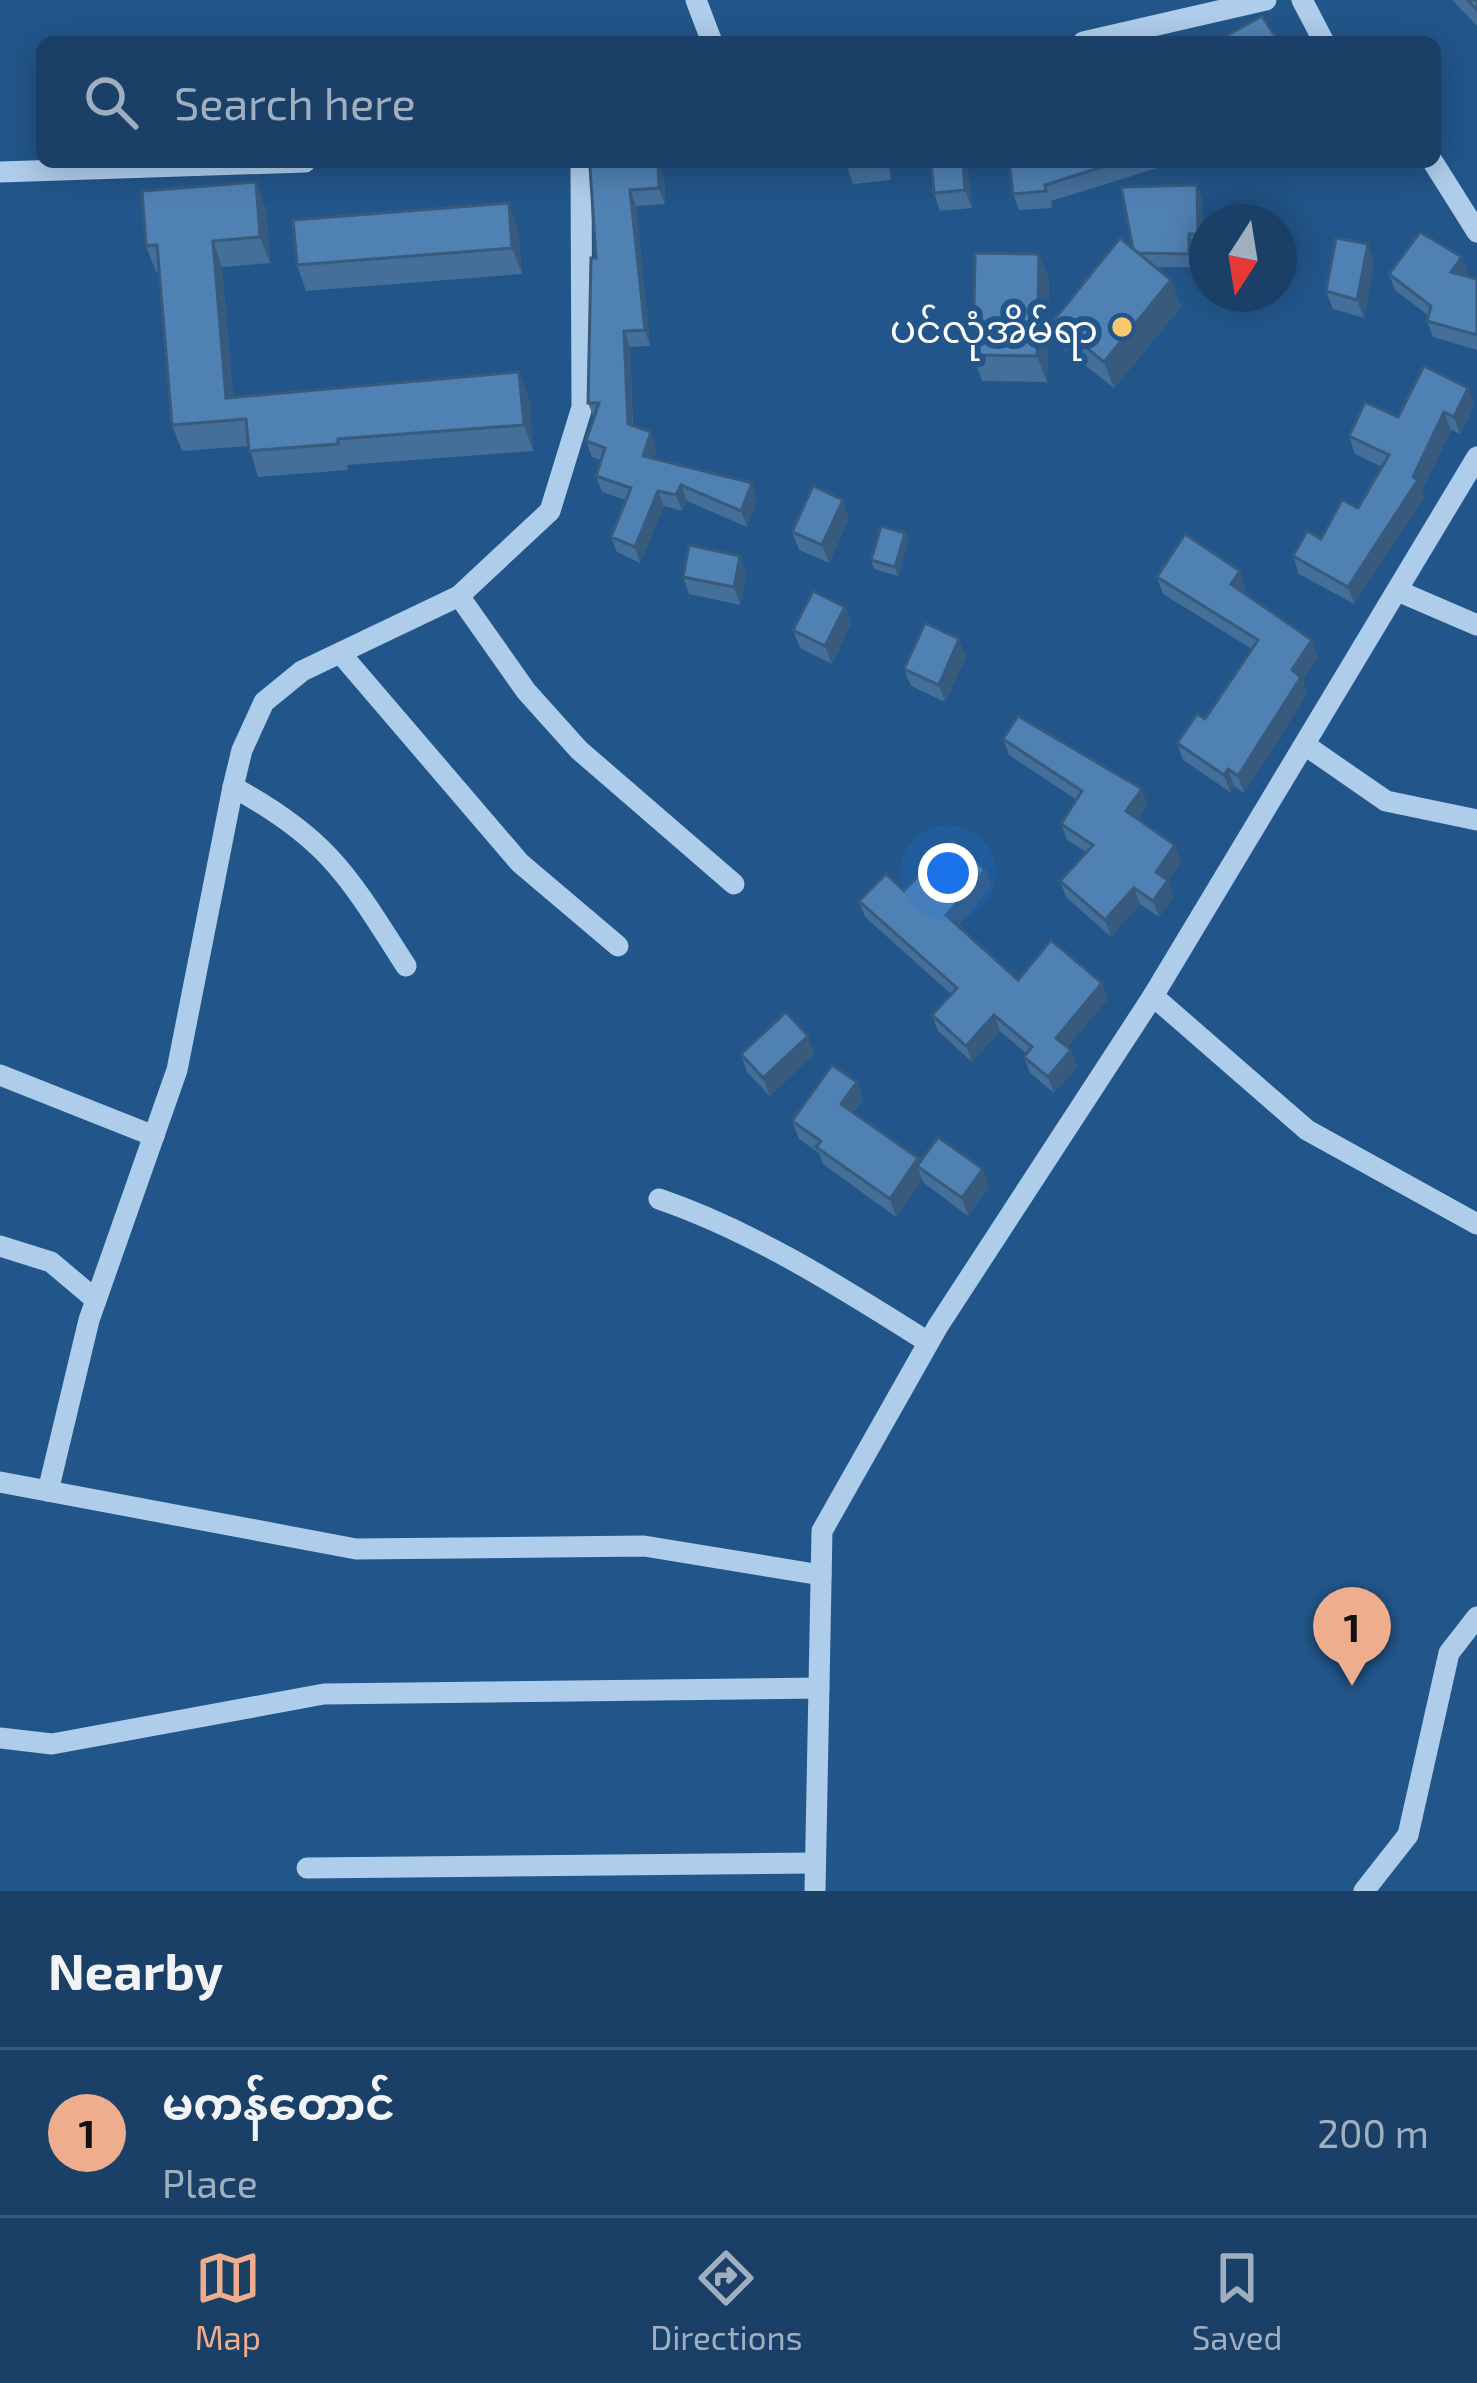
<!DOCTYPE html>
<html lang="en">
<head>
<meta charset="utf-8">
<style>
	:root { --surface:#1a4067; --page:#274b70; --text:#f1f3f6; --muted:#9fafc0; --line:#38597b; --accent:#eead8d }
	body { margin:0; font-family:"Exo 2","Noto Sans Myanmar",sans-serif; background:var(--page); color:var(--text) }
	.compass { position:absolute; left:1189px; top:204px; width:108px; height:108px; border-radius:50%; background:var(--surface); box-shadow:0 6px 30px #0003; rotate:192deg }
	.you { position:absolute; left:948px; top:873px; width:42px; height:42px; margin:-30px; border:9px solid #fff; border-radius:50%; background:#1a73e8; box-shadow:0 0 0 18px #1a73e833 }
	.badge { display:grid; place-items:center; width:78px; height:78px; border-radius:50%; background:var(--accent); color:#111; font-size:39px; font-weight:700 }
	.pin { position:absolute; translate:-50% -99px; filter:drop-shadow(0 3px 6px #0008) }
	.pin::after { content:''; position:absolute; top:63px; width:42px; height:36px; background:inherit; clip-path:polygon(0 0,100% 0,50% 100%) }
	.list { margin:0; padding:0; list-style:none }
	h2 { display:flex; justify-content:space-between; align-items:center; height:156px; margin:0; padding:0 48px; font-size:51px }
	h2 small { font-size:39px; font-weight:400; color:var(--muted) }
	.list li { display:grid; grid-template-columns:78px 1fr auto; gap:36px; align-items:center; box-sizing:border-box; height:168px; padding:0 48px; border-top:3px solid var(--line) }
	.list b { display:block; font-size:45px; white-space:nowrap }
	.list p { margin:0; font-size:39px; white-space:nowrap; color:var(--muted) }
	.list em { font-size:39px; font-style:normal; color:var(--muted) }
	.icon { flex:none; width:66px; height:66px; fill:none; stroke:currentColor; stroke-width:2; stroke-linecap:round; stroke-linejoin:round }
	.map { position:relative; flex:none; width:1477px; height:1891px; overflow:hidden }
	.search { position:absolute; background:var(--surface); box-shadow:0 6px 30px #0003; left:36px; right:36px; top:36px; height:132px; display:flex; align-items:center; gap:30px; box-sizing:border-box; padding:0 42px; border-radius:18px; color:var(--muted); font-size:45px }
	.sheet { height:324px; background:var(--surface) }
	nav { display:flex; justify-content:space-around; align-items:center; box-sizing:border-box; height:168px; border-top:3px solid var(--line); background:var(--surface); font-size:33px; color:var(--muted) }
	nav a { display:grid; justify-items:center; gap:6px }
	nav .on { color:var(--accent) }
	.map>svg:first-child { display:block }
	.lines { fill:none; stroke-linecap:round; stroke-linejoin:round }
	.minor { stroke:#aecdea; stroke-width:21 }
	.wall { fill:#446f99 }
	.shaded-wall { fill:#375a7d }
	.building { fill:#4f81b2; stroke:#375a7d; stroke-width:3 }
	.poi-dot { fill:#f6c870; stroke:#225589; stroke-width:4.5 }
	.labels { text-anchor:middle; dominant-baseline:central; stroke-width:12; stroke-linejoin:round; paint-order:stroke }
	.poi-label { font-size:39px; fill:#fff; stroke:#225589; text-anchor:end }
</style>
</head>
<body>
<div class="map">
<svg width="1477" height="1891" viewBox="0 0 1477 1891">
	<rect width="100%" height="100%" fill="#225589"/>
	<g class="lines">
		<g class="minor">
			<path d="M696 0 712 42"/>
			<path d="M1302 0 1324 42"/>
			<path d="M1083 42 1266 0"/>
			<path d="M1433 162 1477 232"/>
			<path d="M0 172 305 162"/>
			<path d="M1398 591 1477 625"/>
			<path d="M459 596 526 691 579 750 734 884"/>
			<path d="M341 654 520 863 618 946"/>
			<path d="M1305 745 1386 801 1477 820"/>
			<path d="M233 787C329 839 349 877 406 966"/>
			<path d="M1153 996 1307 1130 1477 1224"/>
			<path d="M0 1075 154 1136"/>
			<path d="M659 1199C755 1232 842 1288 928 1342"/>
			<path d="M0 1246 51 1262 96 1300"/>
			<path d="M0 1482 356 1549 644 1546 821 1575"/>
			<path d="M48 1491 89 1320 177 1070 233 787 242 750 264 702 302 671 459 596 550 511 582 407 581 162"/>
			<path d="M0 1738 52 1744 324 1694 819 1688"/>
			<path d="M307 1868 815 1863"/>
			<path d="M815 1891 822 1531 938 1326 1153 996 1477 457"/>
			<path d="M1364 1891 1408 1835 1449 1653 1477 1617"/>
		</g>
	</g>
	<g class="wall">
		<path d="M1452 0H1477V26Z"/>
		<path d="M658 162 664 177 665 204 636 206 650 346 630 347 633 426 657 448 653 459 757 499 747 527 687 501 682 511 664 506 640 563 617 552 611 537 626 500 602 492 596 476 601 460 592 457 586 441 594 418 588 403 596 258 590 167Z"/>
		<path d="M889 162 891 180 853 184 847 167Z"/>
		<path d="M931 162H965L968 171 972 208 940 211 934 193Z"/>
		<path d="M1009 162H1177L1051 201 1052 208 1019 210 1013 194Z"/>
		<path d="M1197 185 1202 199 1203 247H1194V267H1155L1171 280 1181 307 1114 388 1062 347 1053 321 1133 249Z"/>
		<path d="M266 208 270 263 222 267 233 397 519 372 529 398 533 451 347 465 348 470 258 477 249 446 182 451 172 425 160 272H156L146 246Z"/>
		<path d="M518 229 522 274 306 291 297 265Z"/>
		<path d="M1039 254 1049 280 1047 382 982 381 973 355Z"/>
		<path d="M1462 257 1468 274 1466 276 1477 279V350L1433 337 1427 321 1429 316 1395 290 1389 274Z"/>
		<path d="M1374 261 1364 318 1333 309 1326 291Z"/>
		<path d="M1468 388 1474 406 1460 434 1451 430 1422 491 1424 498 1354 604 1299 574 1293 556 1321 539 1358 508 1382 467 1355 454 1349 436Z"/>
		<path d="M849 518 829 563 799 550 792 532Z"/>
		<path d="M905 533 908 542 898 576 874 569 871 560Z"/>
		<path d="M746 573 740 605 689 594 683 577Z"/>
		<path d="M1157 577 1246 588 1243 593 1318 657 1303 680 1307 694 1244 793 1234 786 1230 792 1183 760 1177 743 1205 719 1252 649 1163 594Z"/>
		<path d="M845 607 851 624 832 664 800 648 793 630Z"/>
		<path d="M966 657 945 702 911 686 904 669Z"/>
		<path d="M1003 739 1148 805 1138 819 1181 861 1168 880 1173 897 1159 917 1140 904 1111 937 1066 897 1060 881 1086 852 1067 840 1061 824 1077 800 1009 755Z"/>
		<path d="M985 870 991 886 958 925 1018 980 1102 983 1107 1000 1067 1047 1071 1050 1077 1067 1054 1093 1030 1073 1024 1057 1027 1054 1000 1031 972 1062 938 1031 932 1015 951 994 865 917 859 901Z"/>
		<path d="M815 1053 770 1096 747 1072 741 1054Z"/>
		<path d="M857 1082 863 1099 853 1113 918 1158 920 1162 989 1187 968 1216 924 1183 922 1179 896 1217 823 1164 819 1153 799 1139 792 1121Z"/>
	</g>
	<g class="shaded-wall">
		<path d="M658 162 664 177 665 204 659 188Z"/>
		<path d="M963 162H965L968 171 972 208 965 190Z"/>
		<path d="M256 182 266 208 270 263 260 237Z"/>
		<path d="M1197 185 1202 199 1203 247 1198 234Z"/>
		<path d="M630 190 636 206 650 346 645 330Z"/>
		<path d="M509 203 518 229 522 274 512 248Z"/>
		<path d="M1189 234 1194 247V267L1189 254Z"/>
		<path d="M213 241 222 267 235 424 226 398Z"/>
		<path d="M1368 244 1374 261 1364 318 1357 300Z"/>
		<path d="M1039 254 1049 280 1047 382 1037 356Z"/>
		<path d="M1462 257 1468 274 1457 288 1451 272Z"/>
		<path d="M1171 280 1181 307 1114 388 1104 362Z"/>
		<path d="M624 331 630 347 633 440 628 424Z"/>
		<path d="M519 372 529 398 533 451 524 425Z"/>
		<path d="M1468 388 1474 406 1460 434 1454 417Z"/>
		<path d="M1444 412 1451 430 1422 491 1424 498 1354 604 1348 587 1413 477Z"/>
		<path d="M651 432 657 448 648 472 643 456Z"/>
		<path d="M752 483 757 499 747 527 741 511Z"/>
		<path d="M681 485 687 501 682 511 676 495Z"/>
		<path d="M658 491 664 506 640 563 635 547Z"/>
		<path d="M843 500 849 518 829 563 822 545Z"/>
		<path d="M905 533 908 542 898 576 895 567Z"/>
		<path d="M740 556 746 573 740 605 734 587Z"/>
		<path d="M1240 571 1246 588 1237 601 1231 584Z"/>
		<path d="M845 607 851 624 832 664 825 646Z"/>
		<path d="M959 639 966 657 945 702 939 685Z"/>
		<path d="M1312 640 1318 657 1303 680 1307 694 1244 793 1238 776 1292 670Z"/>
		<path d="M1228 769 1234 786 1230 792 1224 775Z"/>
		<path d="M1142 789 1148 805 1132 827 1126 811Z"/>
		<path d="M1175 845 1181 861 1168 880 1173 897 1159 917 1153 901 1156 872Z"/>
		<path d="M985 870 991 886 952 931 946 915Z"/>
		<path d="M1134 888 1140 904 1111 937 1105 920Z"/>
		<path d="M1102 983 1107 1000 1062 1054 1056 1038Z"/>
		<path d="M994 1015 1000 1031 972 1062 966 1046Z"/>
		<path d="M808 1036 815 1053 770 1096 763 1078Z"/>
		<path d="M1071 1050 1077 1067 1054 1093 1048 1077Z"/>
		<path d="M857 1082 863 1099 847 1122 841 1104Z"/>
		<path d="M918 1158 922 1169 917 1166 922 1179 896 1217 890 1199Z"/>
		<path d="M983 1169 989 1187 968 1216 962 1198Z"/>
	</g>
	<g class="building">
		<path d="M1468 0H1477V10Z"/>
		<path d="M1262 16 1279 42H1215Z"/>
		<path d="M647 162H658L659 188 630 190 645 330 624 331 628 424 651 432 643 456 752 483 741 511 681 485 676 495 658 491 635 547 611 537 631 488 596 476 605 448 586 441 599 403H588L591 258H596L590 167Z"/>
		<path d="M846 162H885V163L847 167Z"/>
		<path d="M931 162H963L965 190 934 193Z"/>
		<path d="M1009 162H1118L1045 185 1046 191 1013 194Z"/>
		<path d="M256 182 260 237 213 241 226 398 519 372 524 425 338 439V444L249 451 246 419 172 425 157 245 146 246 142 191Z"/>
		<path d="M1197 185 1198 234H1189V254L1138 253 1133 249 1121 187Z"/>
		<path d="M509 203 512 248 297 265 293 220Z"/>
		<path d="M1420 232 1462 257 1451 272 1477 279V335L1427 321 1431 306 1389 274Z"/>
		<path d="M1120 238 1171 280 1104 362 1053 321Z"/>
		<path d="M1336 238 1368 244 1357 300 1326 291Z"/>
		<path d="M975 253 1039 254 1037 356 973 355Z"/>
		<path d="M1424 366 1468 388 1454 417 1444 412 1413 477 1418 480 1348 587 1293 556 1307 531 1321 539 1342 500 1358 508 1389 455 1349 436 1365 402 1398 417Z"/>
		<path d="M813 486 843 500 822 545 792 532Z"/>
		<path d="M881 526 905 533 895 567 871 560Z"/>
		<path d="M1185 534 1240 571 1231 584 1312 640 1292 670 1301 677 1238 776 1228 769 1224 775 1177 743 1197 714 1205 719 1258 640 1157 577Z"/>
		<path d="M689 545 740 556 734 587 683 577Z"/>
		<path d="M813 591 845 607 825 646 793 630Z"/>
		<path d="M925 623 959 639 939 685 904 669Z"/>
		<path d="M1018 716 1142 789 1126 811 1175 845 1156 872 1168 880 1153 901 1134 888 1105 920 1060 881 1093 845 1061 824 1082 791 1003 739Z"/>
		<path d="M952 840 985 870 946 915 1018 980 1051 940 1102 983 1056 1038 1071 1050 1048 1077 1024 1057 1032 1047 994 1015 966 1046 932 1015 957 988 859 901 886 874 904 891Z"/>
		<path d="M786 1012 808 1036 763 1078 741 1054Z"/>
		<path d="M832 1065 857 1082 841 1104 918 1158 890 1199 816 1147 821 1141 792 1121Z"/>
		<path d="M938 1137 983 1169 962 1198 917 1166Z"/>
	</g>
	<circle class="poi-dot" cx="1122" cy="327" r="12"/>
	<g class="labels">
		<g class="poi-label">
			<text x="1098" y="327">ပင်လုံအိမ်ရာ</text>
		</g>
	</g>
</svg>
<svg class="compass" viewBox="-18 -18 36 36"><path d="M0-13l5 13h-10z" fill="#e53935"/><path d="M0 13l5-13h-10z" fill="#9fafc0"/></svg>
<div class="you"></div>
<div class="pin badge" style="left:1352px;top:1686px">1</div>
<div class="search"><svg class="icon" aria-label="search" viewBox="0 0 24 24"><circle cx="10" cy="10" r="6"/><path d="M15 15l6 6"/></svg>Search here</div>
</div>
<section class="sheet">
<h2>Nearby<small></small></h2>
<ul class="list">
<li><span class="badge">1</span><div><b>မကန်တောင်</b><p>Place</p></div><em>200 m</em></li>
</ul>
</section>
<nav>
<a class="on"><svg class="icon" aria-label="map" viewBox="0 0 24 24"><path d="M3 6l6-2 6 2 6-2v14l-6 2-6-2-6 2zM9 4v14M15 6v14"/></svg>Map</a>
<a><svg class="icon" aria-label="directions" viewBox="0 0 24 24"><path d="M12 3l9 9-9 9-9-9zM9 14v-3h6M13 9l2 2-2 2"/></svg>Directions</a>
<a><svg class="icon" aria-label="saved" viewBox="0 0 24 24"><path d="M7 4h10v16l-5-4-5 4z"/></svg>Saved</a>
</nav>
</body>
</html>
